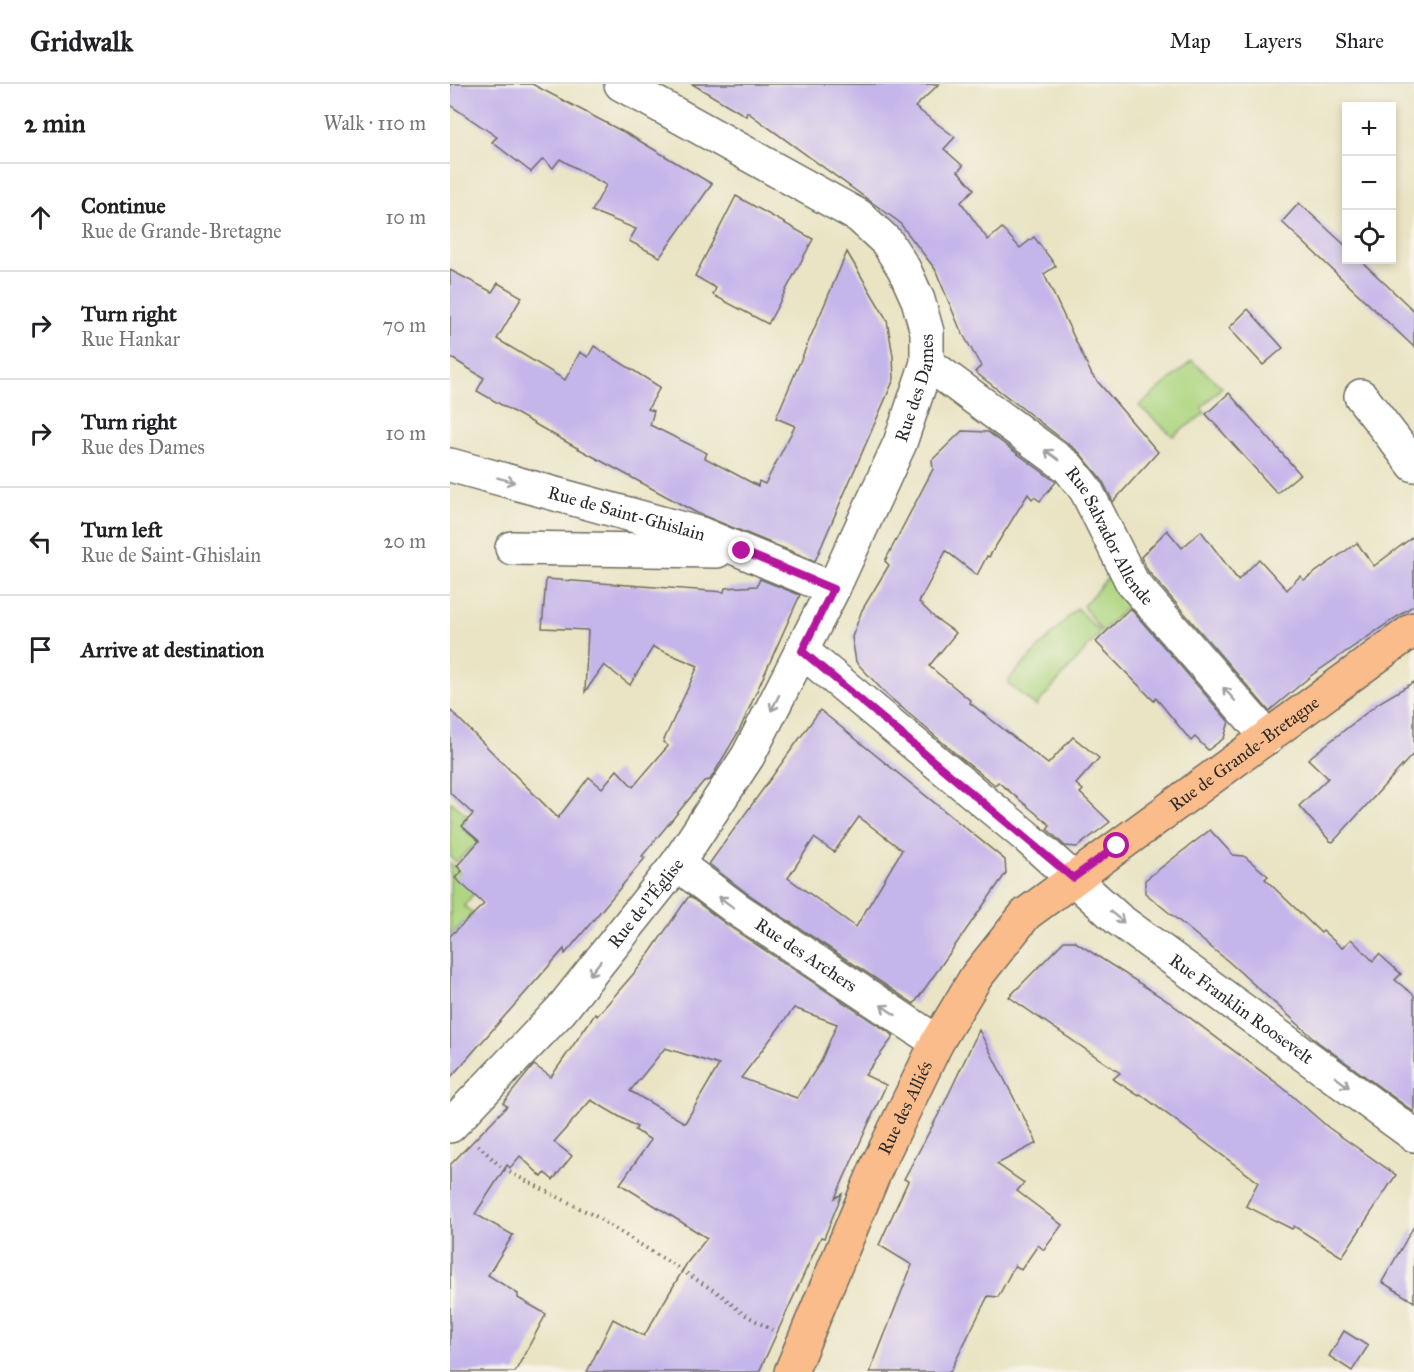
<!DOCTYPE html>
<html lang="en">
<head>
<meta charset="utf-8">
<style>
	:root { --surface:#fff; --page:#f6f6f6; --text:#202124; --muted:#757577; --line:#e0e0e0 }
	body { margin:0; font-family:"IM FELL Great Primer",serif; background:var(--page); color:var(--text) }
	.controls { position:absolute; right:18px; top:18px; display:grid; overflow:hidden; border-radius:0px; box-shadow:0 3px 9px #0003 }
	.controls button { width:54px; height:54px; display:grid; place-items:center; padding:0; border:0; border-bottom:2px solid var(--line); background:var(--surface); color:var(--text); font:30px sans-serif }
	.stop { position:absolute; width:18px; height:18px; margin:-14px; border:4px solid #b5179e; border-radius:50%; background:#fff }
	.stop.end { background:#b5179e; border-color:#fff; box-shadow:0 2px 6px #0008 }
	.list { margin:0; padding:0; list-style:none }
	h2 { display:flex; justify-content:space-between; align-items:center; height:78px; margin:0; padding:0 24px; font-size:26px }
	h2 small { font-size:20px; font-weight:400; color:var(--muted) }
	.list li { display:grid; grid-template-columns:39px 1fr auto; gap:18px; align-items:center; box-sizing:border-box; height:108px; padding:0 24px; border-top:2px solid var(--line) }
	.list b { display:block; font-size:22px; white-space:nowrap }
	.list p { margin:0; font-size:20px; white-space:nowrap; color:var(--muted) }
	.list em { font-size:20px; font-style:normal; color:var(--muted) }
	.icon { flex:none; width:33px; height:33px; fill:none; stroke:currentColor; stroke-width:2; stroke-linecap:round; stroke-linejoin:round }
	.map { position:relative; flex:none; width:964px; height:1288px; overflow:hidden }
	header { display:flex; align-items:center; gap:36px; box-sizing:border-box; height:84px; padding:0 30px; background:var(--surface); border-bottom:2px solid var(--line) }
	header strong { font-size:28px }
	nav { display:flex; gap:33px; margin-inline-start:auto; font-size:21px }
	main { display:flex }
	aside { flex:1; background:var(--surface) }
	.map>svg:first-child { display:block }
	.green { fill:#aed681; stroke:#6c8056; stroke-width:1.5 }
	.building { fill:#c4b5ea; fill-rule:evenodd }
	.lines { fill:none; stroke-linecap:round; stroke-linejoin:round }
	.minor-casing { stroke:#6e6c61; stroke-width:36 }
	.major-casing { stroke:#6e6c61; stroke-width:36 }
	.path { stroke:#6e6c61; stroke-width:4; stroke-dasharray:1.5 4.5; stroke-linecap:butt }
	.minor { stroke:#fff; stroke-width:33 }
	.major { stroke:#fabc8b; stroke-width:33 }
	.oneway { stroke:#a0a0a0 }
	.route { stroke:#b5179e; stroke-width:8 }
	.labels { text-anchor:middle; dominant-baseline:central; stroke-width:5; stroke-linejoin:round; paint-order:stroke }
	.street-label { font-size:18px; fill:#2b2b2b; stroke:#f7f3e8 }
</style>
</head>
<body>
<header>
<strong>Gridwalk</strong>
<nav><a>Map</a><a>Layers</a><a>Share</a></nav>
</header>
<main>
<aside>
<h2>2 min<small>Walk · 110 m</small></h2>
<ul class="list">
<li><svg class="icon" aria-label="ahead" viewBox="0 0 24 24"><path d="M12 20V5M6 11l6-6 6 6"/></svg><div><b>Continue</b><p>Rue de Grande-Bretagne</p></div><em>10 m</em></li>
<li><svg class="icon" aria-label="right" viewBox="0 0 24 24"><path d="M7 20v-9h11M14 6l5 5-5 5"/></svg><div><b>Turn right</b><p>Rue Hankar</p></div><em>70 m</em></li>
<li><svg class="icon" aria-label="right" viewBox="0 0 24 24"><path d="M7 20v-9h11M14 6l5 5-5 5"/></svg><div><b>Turn right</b><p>Rue des Dames</p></div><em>10 m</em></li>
<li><svg class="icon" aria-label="left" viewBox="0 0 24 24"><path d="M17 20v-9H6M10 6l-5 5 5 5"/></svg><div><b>Turn left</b><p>Rue de Saint-Ghislain</p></div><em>20 m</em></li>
<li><svg class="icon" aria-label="arrive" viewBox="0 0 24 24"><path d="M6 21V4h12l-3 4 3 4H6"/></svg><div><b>Arrive at destination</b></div></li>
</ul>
</aside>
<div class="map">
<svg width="964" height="1288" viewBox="0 0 964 1288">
	<rect width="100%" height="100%" fill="#f7f3e8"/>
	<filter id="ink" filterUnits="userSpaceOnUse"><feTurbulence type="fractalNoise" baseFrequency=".0167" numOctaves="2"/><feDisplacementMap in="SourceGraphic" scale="12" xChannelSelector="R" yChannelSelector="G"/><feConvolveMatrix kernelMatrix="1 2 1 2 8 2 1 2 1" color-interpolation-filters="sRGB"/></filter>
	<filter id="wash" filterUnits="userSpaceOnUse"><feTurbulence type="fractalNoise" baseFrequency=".008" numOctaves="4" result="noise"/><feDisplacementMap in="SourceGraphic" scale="24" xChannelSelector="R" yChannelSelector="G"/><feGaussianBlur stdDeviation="1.35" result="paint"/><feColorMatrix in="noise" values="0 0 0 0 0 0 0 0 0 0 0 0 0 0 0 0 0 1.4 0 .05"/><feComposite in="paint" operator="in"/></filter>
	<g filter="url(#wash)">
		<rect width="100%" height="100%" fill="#eae4c5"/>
		<g class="green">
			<path d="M742 277 772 303 751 324 755 329 723 352 689 322Z"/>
			<path d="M661 490 679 520 652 548 633 522Z"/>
			<path d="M627 524 650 549 586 622 558 600 561 593Z"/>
			<path d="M0 717 17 731 13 744 55 782 47 788 22 763 6 778 0 773Z"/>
			<path d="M0 779 28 804 14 822 23 829 0 852Z"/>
		</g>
		<g id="blocks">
			<g class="building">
				<path d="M0 0H82L183 53 262 100 210 173 179 157 186 145 142 127 156 101 110 75 103 84 93 75 81 88 42 58 47 53 0 21Z"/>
				<path d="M242 0H489L465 23 505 53 494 65 513 82 508 87 524 105 511 118 538 156 552 144 570 164 584 153 606 182 594 190 642 291 708 368 663 418 652 396 629 368 525 288 531 282 510 245 485 185 449 138 297 28 296 32Z"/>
				<path d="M286 112 363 155 318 240 263 211 266 204 245 192Z"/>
				<path d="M849 119 897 163V176H910L964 227V263L832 138Z"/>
				<path d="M397 168 437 236 443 272 444 295 365 477 247 429 120 360 27 307 34 294 0 273V186L42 208 48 199 72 213 47 255 115 296 130 268 138 273 144 262 210 303 198 325 204 327 200 341 257 369 255 374 308 402 309 397 315 400 345 342 326 334Z"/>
				<path d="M798 225 833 264 813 281 779 244Z"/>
				<path d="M779 309 850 390 827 409 756 330Z"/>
				<path d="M512 347 538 348 606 398 590 417 584 413 582 415 578 410 539 473 537 472 527 491 496 467 469 518 485 534 506 549 479 582 521 617 520 619 598 680 623 653 649 674 626 700 633 706 630 709 660 738 627 763 615 762 597 745 600 741 548 698 545 701 512 675 437 611 406 578 402 553 412 526 439 481 435 477 483 385 482 376Z"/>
				<path d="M717 446 732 464 751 447 788 496 809 475 837 506 850 492 854 496 907 459 924 482 964 452V521L862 591 819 627 698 487 691 473Z"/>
				<path d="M96 495 274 508 275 504 307 502 310 495 350 511 289 647 260 696 254 697 192 772 195 774 115 870 114 865 0 994V852L34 820 5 794 12 787 7 782 29 757 12 742 23 730 0 709V626L108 734 139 693 152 704 167 686 183 703 218 662 213 658 248 582 203 563 180 601 154 581 135 608 138 546 92 544Z"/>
				<path d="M680 524 779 638 774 654 758 666 745 653 741 657 706 614 704 617 646 558Z"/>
				<path d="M964 598V669L883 758 880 757 849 722 878 694 858 675 930 618Z"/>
				<path d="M370 626 555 776 556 789 464 920 298 810 259 780ZM409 733 452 766 406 843 338 794 364 754 384 768Z"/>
				<path d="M760 746 783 771 794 772 818 792 815 795 871 849 873 847 892 864 901 855 923 877 929 870 951 890 945 896 964 911V1028L868 958 779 878 695 809V796Z"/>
				<path d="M239 812 277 841 444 952 415 991 436 1001 385 1114 392 1110 374 1154 371 1153 309 1288H137L163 1235 194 1252 237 1179 257 1154 170 1100 201 1056 185 1046 187 1043 141 1016 104 1058 122 1072 103 1096 95 1089 92 1093 70 1072 60 1084 57 1081 25 1130 63 1151 38 1191 68 1210V1214L96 1230 65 1288H0V1081L57 1022 53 1019 84 981 101 993 145 930 147 932 192 880ZM344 924 387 940 370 979 347 1014 291 994ZM215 964 269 981 235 1039 180 1007Z"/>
				<path d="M614 857H624L719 918 832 1003 879 1044 946 1091 892 1173 844 1142 842 1145 796 1122 808 1098 690 1010 689 1012 663 995 670 989 559 913Z"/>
				<path d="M529 946 587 1059 547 1080 574 1099 567 1107 612 1141 594 1166 588 1161 571 1186 565 1181 548 1213 538 1212 500 1288H420L462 1181 429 1161 458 1097 454 1095 493 1022Z"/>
				<path d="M964 1142V1218L932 1198Z"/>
				<path d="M894 1247 918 1262 902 1287 879 1272Z"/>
			</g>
		</g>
	</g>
	<g filter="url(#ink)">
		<use href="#blocks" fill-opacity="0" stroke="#6e6c61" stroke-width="1.5"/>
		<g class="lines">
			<defs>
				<g id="minor">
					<path id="s1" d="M477 279 618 383 636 406 682 498 818 654"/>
					<path d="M911 312 964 381"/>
					<path id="s2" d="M0 381 251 450 383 505"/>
					<path d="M62 464 267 467"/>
					<path id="s3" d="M352 567 578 754 668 835 964 1051"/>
					<path id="s4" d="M227 780 287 825 487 958"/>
					<path id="s5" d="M0 1042 111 926 227 780 298 672 383 505 450 359 477 279V248L468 216 454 185 437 158 409 132 171 0"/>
				</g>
				<g id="major">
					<path id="s6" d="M341 1288 428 1080 487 958 526 893 576 830 964 545"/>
				</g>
			</defs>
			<use href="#minor" class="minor-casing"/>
			<use href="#major" class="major-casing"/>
			<path class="path" d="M28 1061 53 1085 145 1132 271 1211 292 1229 322 1246"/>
			<use href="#minor" class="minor"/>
			<use href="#major" class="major"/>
		</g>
		<defs><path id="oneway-shaft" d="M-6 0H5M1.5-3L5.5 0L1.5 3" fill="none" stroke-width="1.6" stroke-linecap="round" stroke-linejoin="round" transform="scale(1.5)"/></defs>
		<g class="oneway">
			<use href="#oneway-shaft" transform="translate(602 371) rotate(-144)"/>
			<use href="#oneway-shaft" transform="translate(56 396) rotate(15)"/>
			<use href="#oneway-shaft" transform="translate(779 610) rotate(-132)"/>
			<use href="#oneway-shaft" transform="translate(325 619) rotate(117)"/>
			<use href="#oneway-shaft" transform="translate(276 818) rotate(-143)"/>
			<use href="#oneway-shaft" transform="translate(667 833) rotate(39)"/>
			<use href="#oneway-shaft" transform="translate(145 884) rotate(128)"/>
			<use href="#oneway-shaft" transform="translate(438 926) rotate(-146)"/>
			<use href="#oneway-shaft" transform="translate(892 998) rotate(37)"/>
		</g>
	</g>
	<g class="lines" filter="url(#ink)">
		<path class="route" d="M292 467 383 505 352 567 623 794 667 762"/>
	</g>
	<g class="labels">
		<g class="street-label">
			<text stroke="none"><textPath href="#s5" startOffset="882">Rue des Dames</textPath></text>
			<text stroke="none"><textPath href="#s2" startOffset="183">Rue de Saint-Ghislain</textPath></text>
			<text stroke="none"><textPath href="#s1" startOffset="256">Rue Salvador Allende</textPath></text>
			<text stroke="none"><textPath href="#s6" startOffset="788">Rue de Grande-Bretagne</textPath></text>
			<text stroke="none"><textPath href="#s5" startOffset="297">Rue de l'Église</textPath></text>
			<text stroke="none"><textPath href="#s4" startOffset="158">Rue des Archers</textPath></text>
			<text stroke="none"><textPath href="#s3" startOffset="567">Rue Franklin Roosevelt</textPath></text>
			<text stroke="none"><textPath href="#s6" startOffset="288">Rue des Alliés</textPath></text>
		</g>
	</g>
</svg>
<div class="controls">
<button>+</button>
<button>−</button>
<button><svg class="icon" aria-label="locate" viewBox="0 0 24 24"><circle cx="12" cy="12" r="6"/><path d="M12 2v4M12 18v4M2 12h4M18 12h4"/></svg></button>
</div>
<div class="stop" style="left:667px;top:762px"></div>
<div class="stop end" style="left:292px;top:467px"></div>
</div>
</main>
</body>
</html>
